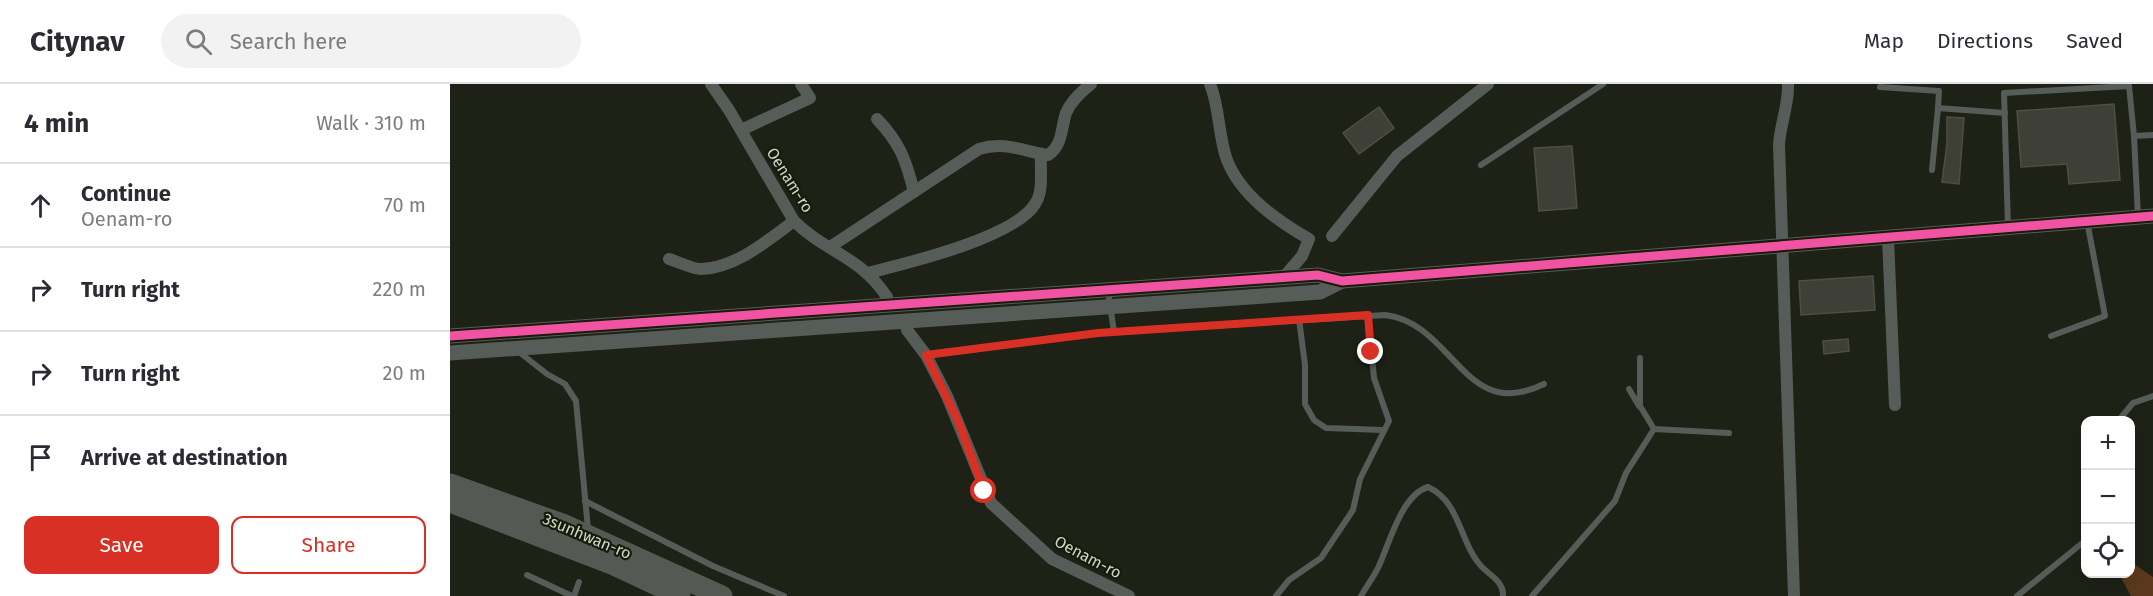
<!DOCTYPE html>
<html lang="en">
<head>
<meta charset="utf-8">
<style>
	:root { --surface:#fff; --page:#f2f2f3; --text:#2b2b33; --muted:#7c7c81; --line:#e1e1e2; --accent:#d93025 }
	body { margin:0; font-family:"Fira Sans",sans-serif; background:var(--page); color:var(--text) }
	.controls { position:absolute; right:18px; bottom:18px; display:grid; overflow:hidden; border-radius:12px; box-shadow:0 6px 24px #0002 }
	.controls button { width:54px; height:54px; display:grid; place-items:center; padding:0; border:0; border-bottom:2px solid var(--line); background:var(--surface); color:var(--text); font:30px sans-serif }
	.stop { position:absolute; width:18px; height:18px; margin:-14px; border:4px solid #d93025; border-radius:50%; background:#fff }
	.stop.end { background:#d93025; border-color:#fff; box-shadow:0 2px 6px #0008 }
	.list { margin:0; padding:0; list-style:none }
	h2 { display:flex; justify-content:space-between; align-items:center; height:78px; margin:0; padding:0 24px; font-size:26px }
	h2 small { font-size:20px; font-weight:400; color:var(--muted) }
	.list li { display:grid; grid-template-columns:39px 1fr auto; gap:18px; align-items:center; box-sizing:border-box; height:84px; padding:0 24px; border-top:2px solid var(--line) }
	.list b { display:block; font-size:22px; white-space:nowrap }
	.list p { margin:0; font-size:20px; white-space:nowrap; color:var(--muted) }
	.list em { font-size:20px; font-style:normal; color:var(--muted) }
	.actions { display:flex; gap:12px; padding:18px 24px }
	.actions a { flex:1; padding:14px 0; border:2px solid var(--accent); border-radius:12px; text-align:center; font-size:21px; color:var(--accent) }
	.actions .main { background:var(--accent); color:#fff }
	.icon { flex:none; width:33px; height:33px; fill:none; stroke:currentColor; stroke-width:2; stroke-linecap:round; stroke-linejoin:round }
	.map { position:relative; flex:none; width:1703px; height:512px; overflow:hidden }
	header { display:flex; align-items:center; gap:36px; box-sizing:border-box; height:84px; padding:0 30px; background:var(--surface); border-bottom:2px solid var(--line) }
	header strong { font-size:28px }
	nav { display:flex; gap:33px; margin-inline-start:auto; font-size:21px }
	.search { width:420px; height:54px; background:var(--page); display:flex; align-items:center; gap:15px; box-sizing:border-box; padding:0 21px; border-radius:33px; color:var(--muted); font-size:22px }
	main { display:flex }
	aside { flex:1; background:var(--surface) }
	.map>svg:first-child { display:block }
	.forest { fill:#5b391e }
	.building { fill:#3e3f36; stroke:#4e4e44; stroke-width:1.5 }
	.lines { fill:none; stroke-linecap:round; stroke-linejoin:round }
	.service { stroke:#565c57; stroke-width:6 }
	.minor { stroke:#565c57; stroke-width:12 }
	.tertiary { stroke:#565c57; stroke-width:15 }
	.trunk { stroke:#545a53; stroke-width:21 }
	.cycleway-casing { stroke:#161c09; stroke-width:13 }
	.cycleway { stroke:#f153a3; stroke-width:9 }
	.route { stroke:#d93025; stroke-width:8 }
	.labels { text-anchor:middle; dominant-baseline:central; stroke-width:4.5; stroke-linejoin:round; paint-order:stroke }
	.street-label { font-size:16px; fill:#d2d6ca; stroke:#161c09 }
</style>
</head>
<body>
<header>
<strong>Citynav</strong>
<div class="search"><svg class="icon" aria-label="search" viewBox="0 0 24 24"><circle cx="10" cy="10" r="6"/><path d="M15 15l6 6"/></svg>Search here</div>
<nav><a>Map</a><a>Directions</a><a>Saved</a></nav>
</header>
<main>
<aside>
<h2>4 min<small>Walk · 310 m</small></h2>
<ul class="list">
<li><svg class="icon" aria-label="ahead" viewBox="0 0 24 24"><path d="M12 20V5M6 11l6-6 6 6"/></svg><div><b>Continue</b><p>Oenam-ro</p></div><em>70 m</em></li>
<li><svg class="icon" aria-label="right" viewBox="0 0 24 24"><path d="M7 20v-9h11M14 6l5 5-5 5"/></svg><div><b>Turn right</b></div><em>220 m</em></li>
<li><svg class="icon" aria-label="right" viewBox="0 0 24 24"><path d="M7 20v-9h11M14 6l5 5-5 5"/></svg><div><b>Turn right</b></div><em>20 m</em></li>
<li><svg class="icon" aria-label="arrive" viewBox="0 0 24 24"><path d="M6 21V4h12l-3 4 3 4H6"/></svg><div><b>Arrive at destination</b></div></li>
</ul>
<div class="actions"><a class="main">Save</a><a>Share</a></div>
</aside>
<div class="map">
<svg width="1703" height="512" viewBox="0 0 1703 512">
	<rect width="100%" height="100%" fill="#1e2116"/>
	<path class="forest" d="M1681 478 1703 493V512H1681L1669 490H1680Z"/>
	<g class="building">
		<path d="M1664 20 1670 96 1619 100 1617 80 1571 83 1567 27Z"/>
		<path d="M929 23 944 44 909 70 893 49Z"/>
		<path d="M1497 33 1514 34 1509 100 1492 98 1497 59Z"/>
		<path d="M1122 62 1127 124 1089 127 1084 64Z"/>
		<path d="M1423 192 1425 226 1351 231 1349 197Z"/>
		<path d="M1398 255 1399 267 1374 270 1373 257Z"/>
	</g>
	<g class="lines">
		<g class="service">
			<path d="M1430 3 1489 7 1488 24"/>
			<path d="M1031 81 1153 0"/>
			<path d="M1482 86 1488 24 1555 29"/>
			<path d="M1688 133 1684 52 1703 51"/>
			<path d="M1558 143 1554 9 1679 2 1684 52"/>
			<path d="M658 207 664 248"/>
			<path d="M849 235 855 281V320L864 336 876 344 933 346"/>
			<path d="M1601 252 1655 232 1637 137"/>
			<path d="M69 268 97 290 115 300 126 317 138 445"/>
			<path d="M476 271 648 249 935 231C1004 239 1014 340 1094 300"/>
			<path d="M1190 274V322L1204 345"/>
			<path d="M1179 305 1189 322"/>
			<path d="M1669 336 1683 319 1703 312"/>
			<path d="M135 417 263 482 334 512"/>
			<path d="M77 491 122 512"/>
			<path d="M124 512 129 498"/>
			<path d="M826 512 839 496 871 474 903 426 910 395 939 337 924 294 918 231"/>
			<path d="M911 512C916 503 923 494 928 484 939 461 951 411 978 403 1011 418 1009 459 1032 483 1041 492 1054 498 1053 512"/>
			<path d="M1082 512 1165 417 1176 389 1204 345 1279 349"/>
			<path d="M1567 512 1636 456"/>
		</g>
		<g class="minor">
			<path d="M261 0 279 26 344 137C376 169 409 171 437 213"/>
			<path d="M760 0C770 24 768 52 777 76 791 112 828 137 859 155L852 172 833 194"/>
			<path d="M1338 0C1339 20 1330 41 1329 61L1344 512"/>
			<path d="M427 35C450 59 456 76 464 108"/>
			<path d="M291 46 360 14 351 0"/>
			<path d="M882 152 947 72 1038 0"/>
			<path d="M1438 154 1445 321"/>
			<path d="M380 163 529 65C554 57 573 67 598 71 613 61 611 44 616 29 621 17 632 7 641 0"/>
			<path d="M219 175C229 178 242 185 251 185 286 184 318 156 344 137"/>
			<path d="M418 189C457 179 564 154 585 120 594 107 590 86 591 70"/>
			<path d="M457 246 476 271 497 312 541 419 602 475 679 512"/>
		</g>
		<g class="tertiary">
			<path d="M0 252 868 191 892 197 1703 132"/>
			<path d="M0 269 870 208 892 197"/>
		</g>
		<g class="trunk">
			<path d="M0 400 115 441 272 512"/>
			<path d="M0 418 164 481 230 512"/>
		</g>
		<defs>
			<path id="cycleway" d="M0 252 868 191 892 197 1703 132"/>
		</defs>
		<use href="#cycleway" class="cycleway-casing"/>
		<use href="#cycleway" class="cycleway"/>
	</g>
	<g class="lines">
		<path class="route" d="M534 407 508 337 476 271 648 249 918 231 921 268"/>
	</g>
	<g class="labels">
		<g class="street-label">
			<text transform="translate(340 96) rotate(58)">Oenam-ro</text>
			<text transform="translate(137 452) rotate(23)">3sunhwan-ro</text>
			<text transform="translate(638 473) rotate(28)">Oenam-ro</text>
		</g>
	</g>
</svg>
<div class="controls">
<button>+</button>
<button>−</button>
<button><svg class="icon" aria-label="locate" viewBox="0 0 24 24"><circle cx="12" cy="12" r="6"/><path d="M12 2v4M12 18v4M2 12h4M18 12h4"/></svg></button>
</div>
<div class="stop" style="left:534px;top:407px"></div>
<div class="stop end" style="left:921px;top:268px"></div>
</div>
</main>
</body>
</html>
